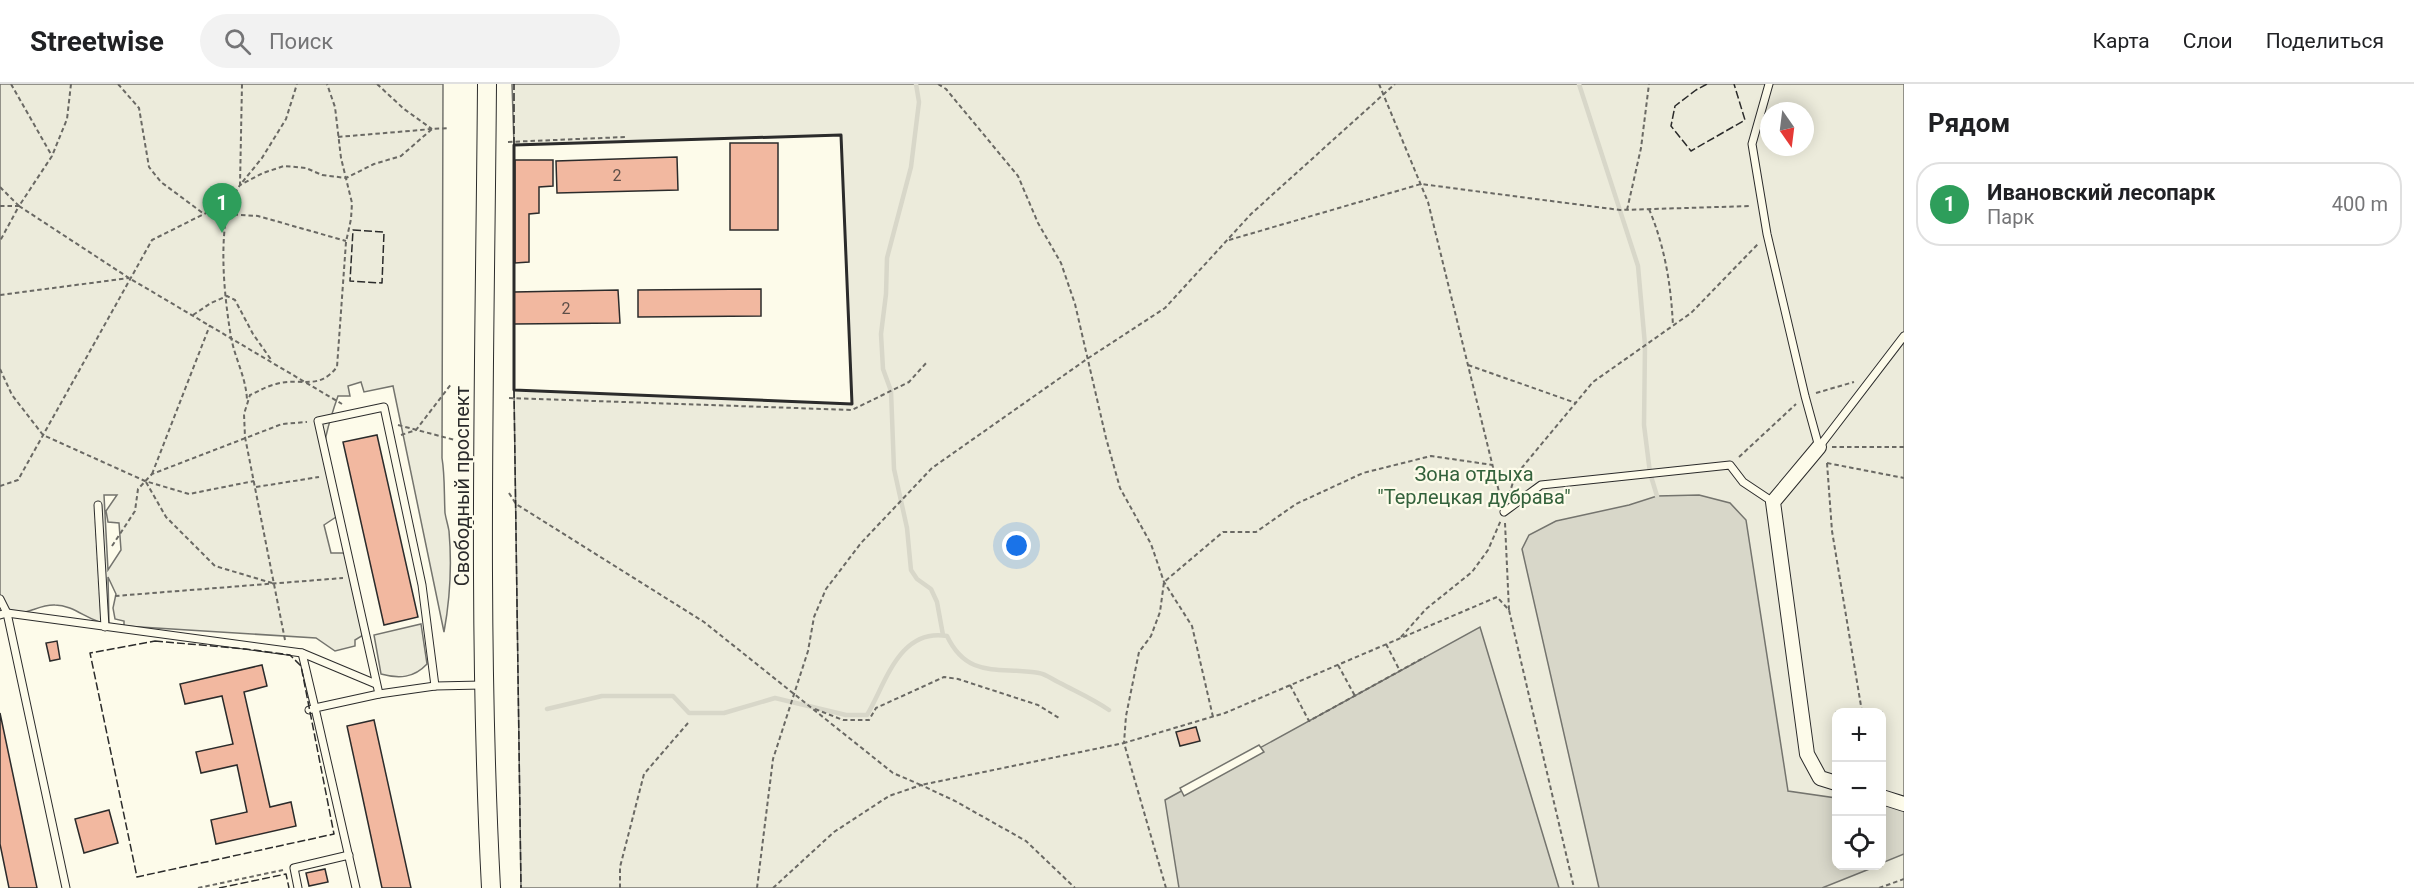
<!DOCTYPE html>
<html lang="ru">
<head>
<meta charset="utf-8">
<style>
	:root { --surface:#fff; --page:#f2f2f2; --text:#202124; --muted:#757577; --line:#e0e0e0; --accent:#c62828 }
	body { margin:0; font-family:Roboto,sans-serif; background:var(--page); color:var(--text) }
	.controls { position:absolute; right:18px; bottom:18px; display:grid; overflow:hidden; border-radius:12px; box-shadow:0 3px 15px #0003 }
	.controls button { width:54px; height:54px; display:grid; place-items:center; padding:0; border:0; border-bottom:2px solid var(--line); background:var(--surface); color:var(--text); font:30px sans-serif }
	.compass { position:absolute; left:1760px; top:18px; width:54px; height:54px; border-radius:50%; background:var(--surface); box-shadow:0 3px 15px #0003; rotate:166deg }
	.you { position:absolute; left:1017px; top:462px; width:21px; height:21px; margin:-15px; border:4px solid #fff; border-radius:50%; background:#1a73e8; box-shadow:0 0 0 9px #1a73e833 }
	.badge { display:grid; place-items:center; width:39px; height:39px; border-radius:50%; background:var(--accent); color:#fff; font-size:20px; font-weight:700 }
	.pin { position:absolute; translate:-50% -50px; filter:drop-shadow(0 2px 3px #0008) }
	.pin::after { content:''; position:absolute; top:32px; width:21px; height:18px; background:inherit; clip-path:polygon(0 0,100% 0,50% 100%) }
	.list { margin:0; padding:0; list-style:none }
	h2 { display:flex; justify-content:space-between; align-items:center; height:78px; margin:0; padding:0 24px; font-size:26px }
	h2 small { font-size:20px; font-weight:400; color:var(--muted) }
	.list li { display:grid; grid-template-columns:39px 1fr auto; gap:18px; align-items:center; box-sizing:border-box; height:84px; margin:0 12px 12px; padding:0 12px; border:2px solid var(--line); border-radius:24px }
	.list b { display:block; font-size:22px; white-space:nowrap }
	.list p { margin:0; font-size:20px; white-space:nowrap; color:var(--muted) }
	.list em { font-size:20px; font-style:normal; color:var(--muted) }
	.icon { flex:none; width:33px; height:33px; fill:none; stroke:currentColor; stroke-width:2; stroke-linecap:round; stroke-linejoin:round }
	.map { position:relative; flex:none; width:1904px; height:804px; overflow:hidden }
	header { display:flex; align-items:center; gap:36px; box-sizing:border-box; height:84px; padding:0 30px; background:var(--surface); border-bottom:2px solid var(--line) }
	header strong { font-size:28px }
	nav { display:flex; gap:33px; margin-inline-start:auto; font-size:21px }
	.search { width:420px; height:54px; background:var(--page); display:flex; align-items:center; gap:15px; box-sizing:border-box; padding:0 21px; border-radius:33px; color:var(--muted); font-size:22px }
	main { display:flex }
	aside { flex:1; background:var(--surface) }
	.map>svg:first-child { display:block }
	.green { fill:#ecebdb; stroke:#74746e; stroke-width:1.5; fill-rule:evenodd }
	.water { fill:#d8d7c9; stroke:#74746e; stroke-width:1.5 }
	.pier { fill:#fdfbea; stroke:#74746e; stroke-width:1.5 }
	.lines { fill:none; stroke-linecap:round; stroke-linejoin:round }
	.stream { stroke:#d8d7c9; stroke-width:4.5 }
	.building { fill:#f2b8a0; stroke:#2b2b2b; stroke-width:1.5 }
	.lane-casing { stroke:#2b2b2b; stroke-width:9 }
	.street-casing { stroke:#2b2b2b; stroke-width:16 }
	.secondary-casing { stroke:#2b2b2b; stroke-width:20 }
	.path { stroke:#6a6964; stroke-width:2; stroke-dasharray:4.5 3; stroke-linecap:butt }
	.lane { stroke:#fdfbea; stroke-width:7 }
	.street { stroke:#fdfbea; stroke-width:14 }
	.secondary { stroke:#fdfbea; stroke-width:18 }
	.fence { stroke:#2b2b2b; stroke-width:1.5; stroke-dasharray:8 3; stroke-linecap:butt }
	.wall { stroke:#2b2b2b; stroke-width:3 }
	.labels { text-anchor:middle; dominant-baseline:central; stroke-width:4.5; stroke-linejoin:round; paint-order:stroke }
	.number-label { font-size:16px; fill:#5d4e48 }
	.park-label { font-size:20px; fill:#34623c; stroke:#fdfbea }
	.street-label { font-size:20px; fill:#2b2b2b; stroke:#fdfbea }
</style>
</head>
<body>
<header>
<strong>Streetwise</strong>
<div class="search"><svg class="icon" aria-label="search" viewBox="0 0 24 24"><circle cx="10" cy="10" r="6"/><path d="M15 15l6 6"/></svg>Поиск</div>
<nav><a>Карта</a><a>Слои</a><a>Поделиться</a></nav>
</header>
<main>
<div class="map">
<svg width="1904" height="804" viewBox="0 0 1904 804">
	<rect width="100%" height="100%" fill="#fdfbea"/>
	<g class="green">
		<path d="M0 0H443L442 374C445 392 444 410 445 429 446 435 448 441 449 447 452 481 450 515 444 548L393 302 364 308 361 298 348 302 350 312H338C333 326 329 339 326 352 322 370 335 412 339 431L324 441 331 469H348L365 550 355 556V562L335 567 316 554 124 542V537L115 535 113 524 116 510 108 493 109 540C90 539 75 521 55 521 34 520 23 538 0 523ZM104 411H117L106 427 108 438 119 439 121 466 108 486Z"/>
		<path d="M512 0H1904V804H521L514 306 852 320 841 51 514 61ZM1769 27H1805V63H1769ZM1836 628H1882V782H1836Z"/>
		<path d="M421 540 427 580C414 594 399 595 381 590L374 551Z"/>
	</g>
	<g class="water">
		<path d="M1699 411 1730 419 1746 436 1788 707 1836 714V782H1877L1822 804H1599L1522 465 1529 451 1556 437 1629 421 1657 412Z"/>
		<path d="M1480 543 1559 804H1179L1165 716Z"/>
		<path d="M1882 720 1904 723V770L1882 779Z"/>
	</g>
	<path class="pier" d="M1259 661 1264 668 1184 712 1180 704Z"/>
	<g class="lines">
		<g class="stream">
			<path d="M916 0 919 18 911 83 887 174 886 210 881 250 883 285 891 307 894 385 907 444 911 486 917 495 931 505 937 518 943 551"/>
			<path d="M1579 0 1638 182 1645 261 1644 341 1650 389 1657 412"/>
			<path d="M547 625 602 612H673L689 629H724L775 614 846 631H867C886 599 899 544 947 552 968 596 1000 582 1039 589 1046 590 1053 596 1060 599 1077 608 1093 615 1109 626"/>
		</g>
	</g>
	<g class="building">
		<rect x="730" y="59" width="48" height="87"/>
		<path d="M677 73 678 106 557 109 556 77Z"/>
		<path d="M515 76H553V102L539 103V129L529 130V178L515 179Z"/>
		<path d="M761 205V232L638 233V206Z"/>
		<path d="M618 206 620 239 514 240V208Z"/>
		<path d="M377 351 418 533 384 541 343 358Z"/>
		<path d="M57 557 60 575 50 577 46 559Z"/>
		<path d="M262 581 267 602 244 608 270 723 291 718 296 742 216 760 211 736 247 728 237 681 201 689 196 668 233 660 222 612 185 620 180 600Z"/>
		<path d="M0 629 23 738 37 804H9L0 760Z"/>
		<path d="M374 636 411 804H382L361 706 347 642Z"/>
		<path d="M1196 643 1200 657 1180 662 1176 648Z"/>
		<path d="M109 726 118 759 84 769 75 735Z"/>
		<path d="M325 785 328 798 309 802 306 789Z"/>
	</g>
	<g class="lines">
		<defs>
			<g id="lane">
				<path d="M1769 0 1752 60 1767 150 1805 312 1819 363"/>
				<path d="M1819 363 1904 252"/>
				<path d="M98 421 105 543"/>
				<path d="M1504 428 1541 401 1730 381 1743 398 1773 418"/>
				<path d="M0 515 7 529 66 804"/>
				<path d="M0 531 7 529 302 569 376 600"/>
				<path d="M302 569 315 624 309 626"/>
				<path d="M379 610 318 337 384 323 422 501 435 602"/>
				<path d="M298 804 294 784 349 771"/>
				<path d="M356 804 315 624 379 610 435 602 482 601"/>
			</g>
			<g id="street">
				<path d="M1819 363 1773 418 1807 670 1820 694 1836 699"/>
				<path d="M1882 713 1904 720"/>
			</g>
			<path id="secondary" d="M487 0C485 268 477 537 491 804"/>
		</defs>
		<use href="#lane" class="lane-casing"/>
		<use href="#street" class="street-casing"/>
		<use href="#secondary" class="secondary-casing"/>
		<g class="path">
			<path d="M11 0 52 72"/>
			<path d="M71 0 67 35 52 72 19 122 129 194 342 320"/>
			<path d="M118 0 139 24 149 83 161 98 204 130"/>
			<path d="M242 0 240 101 262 74 286 35 297 0"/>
			<path d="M377 0 404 25 432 45"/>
			<path d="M938 0 946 5 1018 92 1038 139 1061 179 1075 220 1106 354 1120 404 1151 460 1164 498 1192 542 1213 633"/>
			<path d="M1379 0 1428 118 1501 416"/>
			<path d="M338 53 432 45"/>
			<path d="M508 58 625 53"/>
			<path d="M0 103 19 122"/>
			<path d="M229 118C219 159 224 211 231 253 235 275 246 293 247 316"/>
			<path d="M0 122H19L0 157"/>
			<path d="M1649 125C1665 163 1671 201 1673 242"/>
			<path d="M1627 126 1641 64 1649 0"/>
			<path d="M226 130 258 132 346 157"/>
			<path d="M1229 156 1421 100 1620 126 1751 122"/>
			<path d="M0 211 129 194"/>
			<path d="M193 231 211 219 227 212 235 216 253 250 272 277"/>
			<path d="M1468 281 1576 319"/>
			<path d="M0 285 12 311 43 351 145 397 189 410 254 397"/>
			<path d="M1816 309 1854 298"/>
			<path d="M509 314 852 326 909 298 927 278"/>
			<path d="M398 341 455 356"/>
			<path d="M401 351 416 346 452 299"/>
			<path d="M1832 363H1904"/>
			<path d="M1739 373 1796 320"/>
			<path d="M1827 379 1832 447 1862 628"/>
			<path d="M1827 379 1904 394"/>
			<path d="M152 390 210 241"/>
			<path d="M146 398 166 433 215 482 272 499"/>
			<path d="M0 402 18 396 152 156 230 117 240 101 263 89 284 82 306 84 322 91 346 94 374 80 401 72 432 45 449 44"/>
			<path d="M256 403 319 393"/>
			<path d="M509 409 516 420 704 538 893 689 921 701 1124 659 1126 632 1139 568 1151 552 1160 528 1164 498 1223 448H1256L1296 420 1363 389 1431 372 1493 381"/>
			<path d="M1509 411 1515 392 1593 298 1691 229 1758 160"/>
			<path d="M1505 439 1509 526"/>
			<path d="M112 462 135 427 138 405 152 390 282 340 307 338"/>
			<path d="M115 512 343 494"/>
			<path d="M1401 553 1426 525 1472 488 1488 466 1501 436"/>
			<path d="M285 556 245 353 244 330 250 311C259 307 267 302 276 300 302 293 318 307 337 283L346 158 351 135 352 119 341 74 335 23 327 0"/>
			<path d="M1386 560 1400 587"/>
			<path d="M1338 581 1355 612"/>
			<path d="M1290 601 1309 637 1425 573"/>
			<path d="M815 625 843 636H869L876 624 944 593 958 595 1038 621 1059 634"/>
			<path d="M198 804 283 786"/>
			<path d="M620 804V783L644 690 688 639"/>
			<path d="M757 804 773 675 808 567 814 533 826 505 861 459 932 384 1087 275 1165 224 1251 130 1395 0"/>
			<path d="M773 804 834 748 889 712 921 701 955 717 1026 757 1075 804"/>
			<path d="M1166 804 1124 659 1225 629 1497 513 1509 526 1574 804"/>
			<path d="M1879 804 1904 795"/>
		</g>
		<use href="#lane" class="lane"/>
		<use href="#street" class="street"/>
		<use href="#secondary" class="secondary"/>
		<g class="fence">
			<path d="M1707 0 1696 6 1675 22 1671 42 1691 67 1745 36 1734 0"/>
			<path d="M514 61V0"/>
			<path d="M353 146 384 148 382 199 350 197Z"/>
			<path d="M514 306 521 804"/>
			<path d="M155 557 246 565 290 571 301 582 334 750 137 793 90 569Z"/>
			<path d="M219 804 286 790 289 804"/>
		</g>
		<path class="wall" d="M841 51 852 320 514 306V61Z"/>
	</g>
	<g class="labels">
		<g class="number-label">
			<text x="617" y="91">2</text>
			<text x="566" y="224">2</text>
		</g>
		<g class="park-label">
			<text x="1474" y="390">Зона отдыха<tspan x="1474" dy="23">"Терлецкая дубрава"</tspan></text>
		</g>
		<g class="street-label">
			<text transform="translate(462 402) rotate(-90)">Свободный проспект</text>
		</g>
	</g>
</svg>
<div class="controls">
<button>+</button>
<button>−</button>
<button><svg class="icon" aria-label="locate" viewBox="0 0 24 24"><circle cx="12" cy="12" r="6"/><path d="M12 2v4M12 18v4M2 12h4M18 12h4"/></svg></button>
</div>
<svg class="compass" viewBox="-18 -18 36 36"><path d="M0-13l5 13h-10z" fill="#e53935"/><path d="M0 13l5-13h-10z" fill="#757577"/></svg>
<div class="you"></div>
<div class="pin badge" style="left:222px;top:149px;background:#2e9e5b">1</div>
</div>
<aside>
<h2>Рядом<small></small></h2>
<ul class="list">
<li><span class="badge" style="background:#2e9e5b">1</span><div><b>Ивановский лесопарк</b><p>Парк</p></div><em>400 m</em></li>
</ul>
</aside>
</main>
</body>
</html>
